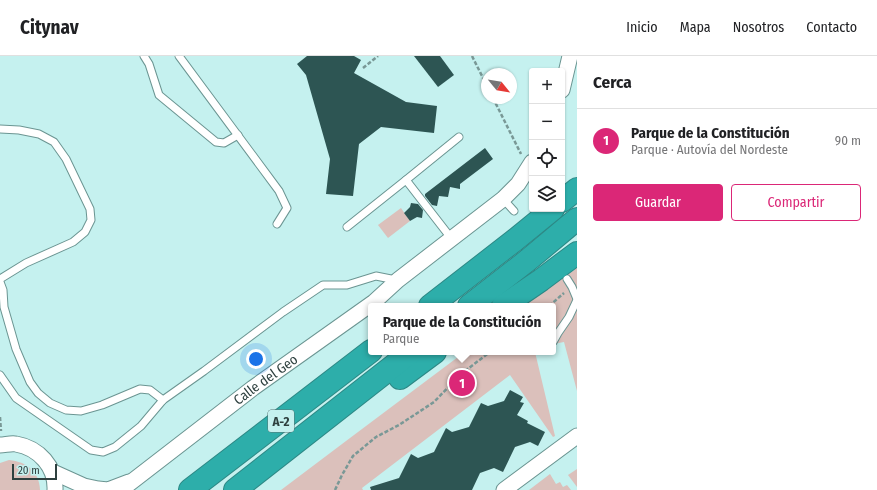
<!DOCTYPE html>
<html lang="es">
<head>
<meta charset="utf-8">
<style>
	:root { --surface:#fff; --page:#f2f2f2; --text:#202124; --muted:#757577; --line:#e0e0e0; --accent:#db2777 }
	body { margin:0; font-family:"Fira Sans Condensed",sans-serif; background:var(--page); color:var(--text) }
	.controls { position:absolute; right:12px; top:12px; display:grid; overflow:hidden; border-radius:4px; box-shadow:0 1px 3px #0004 }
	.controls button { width:36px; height:36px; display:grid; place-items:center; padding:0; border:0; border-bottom:1px solid var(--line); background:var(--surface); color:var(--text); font:20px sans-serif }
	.compass { position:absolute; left:481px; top:12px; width:36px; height:36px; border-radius:50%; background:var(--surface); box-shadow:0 1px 3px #0004; rotate:120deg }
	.scale { position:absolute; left:12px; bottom:10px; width:45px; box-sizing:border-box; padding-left:4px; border:2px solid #2e403f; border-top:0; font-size:11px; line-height:14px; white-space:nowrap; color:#2e403f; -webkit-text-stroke:3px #c5f1ef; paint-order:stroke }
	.you { position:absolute; left:256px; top:303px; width:14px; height:14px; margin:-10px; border:3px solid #fff; border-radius:50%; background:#1a73e8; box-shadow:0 0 0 6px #1a73e833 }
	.badge { display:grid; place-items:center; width:26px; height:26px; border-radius:50%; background:var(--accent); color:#fff; font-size:13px; font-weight:700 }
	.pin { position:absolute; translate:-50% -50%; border:2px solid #fff; box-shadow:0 1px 4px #0006 }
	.popup { position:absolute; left:368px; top:247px; width:188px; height:52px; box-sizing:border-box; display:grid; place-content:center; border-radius:4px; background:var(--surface); filter:drop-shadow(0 1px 3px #0005); font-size:13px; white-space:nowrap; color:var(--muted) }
	.popup b { font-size:15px; color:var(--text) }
	.popup::after { content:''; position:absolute; left:50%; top:100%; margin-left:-8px; border:8px solid transparent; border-top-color:var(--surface) }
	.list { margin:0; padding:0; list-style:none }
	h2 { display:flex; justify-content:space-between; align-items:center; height:52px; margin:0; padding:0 16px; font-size:17px }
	h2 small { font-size:13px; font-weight:400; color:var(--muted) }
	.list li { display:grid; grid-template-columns:26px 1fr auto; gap:12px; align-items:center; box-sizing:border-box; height:64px; padding:0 16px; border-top:1px solid var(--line) }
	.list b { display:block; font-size:15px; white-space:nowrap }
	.list p { margin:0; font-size:13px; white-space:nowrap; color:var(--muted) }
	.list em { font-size:13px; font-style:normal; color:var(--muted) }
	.actions { display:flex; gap:8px; padding:12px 16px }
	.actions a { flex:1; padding:9px 0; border:1px solid var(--accent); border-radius:4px; text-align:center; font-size:14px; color:var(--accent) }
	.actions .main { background:var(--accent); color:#fff }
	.icon { flex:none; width:22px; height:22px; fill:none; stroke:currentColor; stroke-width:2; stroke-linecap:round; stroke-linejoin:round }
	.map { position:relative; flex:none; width:577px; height:434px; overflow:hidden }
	header { display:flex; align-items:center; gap:24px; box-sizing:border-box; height:56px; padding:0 20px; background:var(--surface); border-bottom:1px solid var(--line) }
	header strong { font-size:19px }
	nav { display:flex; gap:22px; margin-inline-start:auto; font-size:14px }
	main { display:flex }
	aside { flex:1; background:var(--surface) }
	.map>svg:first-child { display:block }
	.green { fill:#dbc0bb }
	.building { fill:#2d5553 }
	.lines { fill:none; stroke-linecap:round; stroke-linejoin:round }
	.service-casing { stroke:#6b9592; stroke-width:9 }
	.minor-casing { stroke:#6b9592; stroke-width:17 }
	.motorway-casing { stroke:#2d8885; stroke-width:24 }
	.path { stroke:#799896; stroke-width:2.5; stroke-dasharray:4 2; stroke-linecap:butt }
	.service { stroke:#fff; stroke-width:7 }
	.minor { stroke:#fff; stroke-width:15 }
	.motorway { stroke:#2daeaa; stroke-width:22 }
	.labels { text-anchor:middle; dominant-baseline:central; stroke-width:4; stroke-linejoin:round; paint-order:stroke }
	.shield { fill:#c5f1ef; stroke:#5b7574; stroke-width:1 }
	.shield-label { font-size:13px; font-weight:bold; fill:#2e403f }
	.street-label { font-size:14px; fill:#2e403f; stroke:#c5f1ef }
</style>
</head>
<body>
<header>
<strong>Citynav</strong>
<nav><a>Inicio</a><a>Mapa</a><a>Nosotros</a><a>Contacto</a></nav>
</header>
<main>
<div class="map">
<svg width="577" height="434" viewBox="0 0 577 434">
	<rect width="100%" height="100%" fill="#c5f1ef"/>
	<g class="green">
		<path d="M401 152 410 165 388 182 378 169Z"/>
		<path d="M577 212V335L564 286 553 288V250H524Z"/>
		<path d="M462 296H535L555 380 553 381 510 319 362 432 363 434H281L346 385 458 301Z"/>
		<path d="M9 404C27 406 39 415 40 434H0V407Z"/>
		<path d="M577 413V431L568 419Z"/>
		<path d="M550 418 556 428 560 426 563 431 567 429 571 434H529Z"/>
	</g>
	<g class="building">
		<path d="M307 0H354L361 4 354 17 406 46 437 50 434 77 381 71 359 88 353 140 326 138 330 103 306 19 297 8Z"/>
		<path d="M414 0H440L454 19 438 31Z"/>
		<path d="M485 92 493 103 460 128V133L450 131 448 141 439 140 437 150 432 149 425 140V138Z"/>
		<path d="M411 147 418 148 423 154 422 162 417 161 410 165 404 157 410 151Z"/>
		<path d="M510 334 523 341 520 346 524 347 517 359 528 365 527 367 545 376 538 390 530 386 515 391 503 416 494 412 480 417 472 434H371L370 431 399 422 411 398 418 402 434 396 446 372 452 376 469 371 481 347 488 350 504 345Z"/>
	</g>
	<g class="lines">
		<defs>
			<g id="service">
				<path d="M144 0 149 8 159 39 216 86 224 87 238 79"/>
				<path d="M179 0 279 135 287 152 277 168"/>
				<path d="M0 73 19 74 39 78 54 86 66 103 90 153 91 164 85 176 73 186 26 207 0 223"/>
				<path d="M406 124 459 81"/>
				<path d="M503 143 514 155"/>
				<path d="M347 171 406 124 451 182"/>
				<path d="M567 223 572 231 577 243"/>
				<path d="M0 226 3 234 4 251 16 293 30 326 38 337 50 347 66 354 81 355 102 349 140 333 150 334 163 344"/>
				<path d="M553 286 558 277 569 261 577 244"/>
				<path d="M0 319 16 342 91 394 103 396 115 391 141 370 163 344 204 315 283 256 323 229H347L376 220 396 224"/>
			</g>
			<g id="minor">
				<path d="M562 34 570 0"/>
				<path d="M0 389C5 389 11 387 16 388 39 392 56 411 55 434"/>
				<path d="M53 416 84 430 98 433 108 434 129 426"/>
				<path id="s1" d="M121 434 253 332 374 246 398 224 503 143 518 128 532 106"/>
				<path d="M504 434 577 380"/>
			</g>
			<g id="motorway">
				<path d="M562 145 577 133"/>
				<path d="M430 250 515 184 553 153"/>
				<path d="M469 250 528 204 577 163"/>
				<path d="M503 250 541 224 577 197"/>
				<path d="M400 322 435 296"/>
				<path d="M190 434 371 295"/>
				<path d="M235 434 411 296"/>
			</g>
		</defs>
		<use href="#service" class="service-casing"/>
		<use href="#minor" class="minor-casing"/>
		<use href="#motorway" class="motorway-casing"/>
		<g class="path">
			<path d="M472 0 487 30"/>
			<path d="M363 12 378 0"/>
			<path d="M493 42 521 98"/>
			<path d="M549 250 564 237"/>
			<path d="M0 361 1 375"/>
			<path d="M335 434 342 419 353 400 376 381 399 369 434 346 461 318 490 296"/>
		</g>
		<use href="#service" class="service"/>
		<use href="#minor" class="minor"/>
		<use href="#motorway" class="motorway"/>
	</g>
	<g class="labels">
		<rect class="shield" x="268" y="354" width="26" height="22" rx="3"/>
		<g class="shield-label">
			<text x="281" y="365">A-2</text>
		</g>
		<g class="street-label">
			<text stroke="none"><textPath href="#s1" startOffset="182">Calle del Geo</textPath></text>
		</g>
	</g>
</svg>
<div class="controls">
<button>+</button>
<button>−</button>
<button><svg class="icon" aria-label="locate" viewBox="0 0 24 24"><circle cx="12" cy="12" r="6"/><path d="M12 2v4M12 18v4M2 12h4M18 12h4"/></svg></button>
<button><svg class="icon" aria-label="layers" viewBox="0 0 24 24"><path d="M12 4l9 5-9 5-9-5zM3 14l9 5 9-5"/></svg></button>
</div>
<svg class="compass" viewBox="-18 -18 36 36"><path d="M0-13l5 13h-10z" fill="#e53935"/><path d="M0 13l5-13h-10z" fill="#757577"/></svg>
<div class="scale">20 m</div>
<div class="you"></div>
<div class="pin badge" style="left:462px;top:327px">1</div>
<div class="popup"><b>Parque de la Constitución</b>Parque</div>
</div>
<aside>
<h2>Cerca<small></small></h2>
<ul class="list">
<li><span class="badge">1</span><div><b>Parque de la Constitución</b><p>Parque · Autovía del Nordeste</p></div><em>90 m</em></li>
</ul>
<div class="actions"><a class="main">Guardar</a><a>Compartir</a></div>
</aside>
</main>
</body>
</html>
